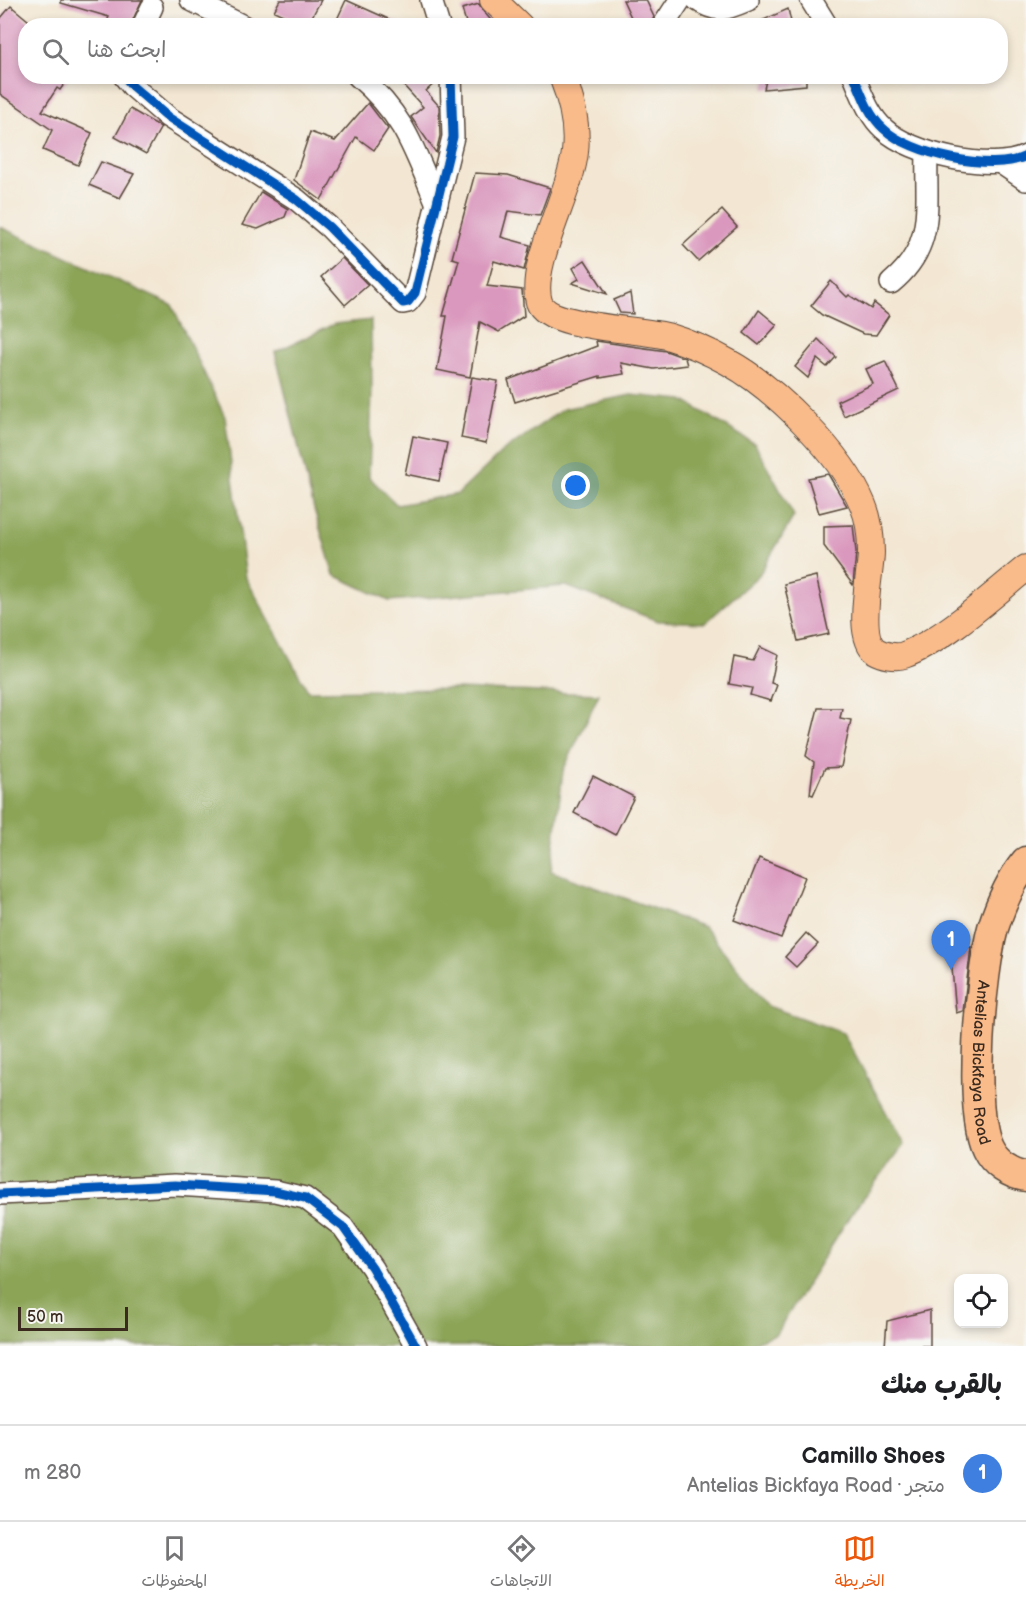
<!DOCTYPE html>
<html lang="ar">
<head>
<meta charset="utf-8">
<style>
	:root { --surface:#fff; --page:#f2f2f2; --text:#202124; --muted:#757577; --line:#e0e0e0; --accent:#ea580c }
	body { margin:0; font-family:"Balsamiq Sans","Playpen Sans Arabic",sans-serif; background:var(--page); color:var(--text); direction:rtl }
	.controls { position:absolute; right:18px; bottom:18px; display:grid; overflow:hidden; border-radius:12px; box-shadow:0 3px 9px #0003 }
	.controls button { width:54px; height:54px; display:grid; place-items:center; padding:0; border:0; border-bottom:2px solid var(--line); background:var(--surface); color:var(--text); font:30px sans-serif }
	.scale { position:absolute; left:18px; bottom:15px; width:110px; box-sizing:border-box; padding-left:6px; border:3px solid #3b2a1e; border-top:0; font-size:16px; line-height:21px; white-space:nowrap; color:#3b2a1e; -webkit-text-stroke:4px #f6f6f2; paint-order:stroke }
	.you { position:absolute; left:576px; top:486px; width:21px; height:21px; margin:-15px; border:4px solid #fff; border-radius:50%; background:#1a73e8; box-shadow:0 0 0 9px #1a73e833 }
	.badge { display:grid; place-items:center; width:39px; height:39px; border-radius:50%; background:var(--accent); color:#fff; font-size:20px; font-weight:700 }
	.pin { position:absolute; translate:-50% -50px; filter:drop-shadow(0 2px 3px #0008) }
	.pin::after { content:''; position:absolute; top:32px; width:21px; height:18px; background:inherit; clip-path:polygon(0 0,100% 0,50% 100%) }
	.list { margin:0; padding:0; list-style:none }
	h2 { display:flex; justify-content:space-between; align-items:center; height:78px; margin:0; padding:0 24px; font-size:26px }
	h2 small { font-size:20px; font-weight:400; color:var(--muted) }
	.list li { display:grid; grid-template-columns:39px 1fr auto; gap:18px; align-items:center; box-sizing:border-box; height:96px; padding:0 24px; border-top:2px solid var(--line) }
	.list b { display:block; font-size:22px; white-space:nowrap }
	.list p { margin:0; font-size:20px; white-space:nowrap; color:var(--muted) }
	.list em { font-size:20px; font-style:normal; color:var(--muted) }
	.icon { flex:none; width:33px; height:33px; fill:none; stroke:currentColor; stroke-width:2; stroke-linecap:round; stroke-linejoin:round }
	.map { position:relative; flex:none; width:1026px; height:1346px; overflow:hidden; direction:ltr }
	.search { position:absolute; background:var(--surface); box-shadow:0 3px 9px #0003; left:18px; right:18px; top:18px; height:66px; display:flex; align-items:center; gap:15px; box-sizing:border-box; padding:0 21px; border-radius:24px; color:var(--muted); font-size:22px }
	.sheet { height:174px; background:var(--surface) }
	nav { display:flex; justify-content:space-around; align-items:center; box-sizing:border-box; height:84px; border-top:2px solid var(--line); background:var(--surface); font-size:16px; color:var(--muted) }
	nav a { display:grid; justify-items:center; gap:3px }
	nav .on { color:var(--accent) }
	.map>svg:first-child { display:block }
	.forest { fill:#8ba456; stroke:#63673a; stroke-width:1.5 }
	.building { fill:#da98be }
	.lines { fill:none; stroke-linecap:round; stroke-linejoin:round }
	.minor-casing { stroke:#574639; stroke-width:24 }
	.major-casing { stroke:#574639; stroke-width:28 }
	.highway-casing { stroke:#574639; stroke-width:33 }
	.minor { stroke:#fff; stroke-width:21 }
	.major { stroke:#fabb8b; stroke-width:26 }
	.highway { stroke:#fabb8b; stroke-width:30 }
	.cycleway-casing { stroke:#f6f6f2; stroke-width:13 }
	.cycleway { stroke:#0057b8; stroke-width:9 }
	.labels { text-anchor:middle; dominant-baseline:central; stroke-width:4.5; stroke-linejoin:round; paint-order:stroke }
	.street-label { font-size:16px; fill:#3b2a1e; stroke:#f6f6f2 }
</style>
</head>
<body>
<div class="map">
<svg width="1026" height="1346" viewBox="0 0 1026 1346">
	<rect width="100%" height="100%" fill="#f6f6f2"/>
	<filter id="ink" filterUnits="userSpaceOnUse"><feTurbulence type="fractalNoise" baseFrequency=".0167" numOctaves="2"/><feDisplacementMap in="SourceGraphic" scale="12" xChannelSelector="R" yChannelSelector="G"/><feConvolveMatrix kernelMatrix="1 2 1 2 8 2 1 2 1" color-interpolation-filters="sRGB"/></filter>
	<filter id="wash" filterUnits="userSpaceOnUse"><feTurbulence type="fractalNoise" baseFrequency=".008" numOctaves="4" result="noise"/><feDisplacementMap in="SourceGraphic" scale="24" xChannelSelector="R" yChannelSelector="G"/><feGaussianBlur stdDeviation="1.35" result="paint"/><feColorMatrix in="noise" values="0 0 0 0 0 0 0 0 0 0 0 0 0 0 0 0 0 1.4 0 .05"/><feComposite in="paint" operator="in"/></filter>
	<g filter="url(#wash)">
		<rect width="100%" height="100%" fill="#f3e7d3"/>
		<g class="forest">
			<path d="M0 227 172 305 225 417 246 578 308 691 457 689 599 694 563 771 551 871 704 927 768 1006 843 1033 904 1145 851 1214 776 1334 744 1346H0Z"/>
			<path d="M371 320 372 390 369 477 397 505 458 494 502 452 563 409 631 395 683 400 755 444 794 516 759 575 705 623 658 621 566 586 389 601 334 575 314 509 275 352 334 324Z"/>
		</g>
		<g id="blocks">
			<g class="building">
				<path d="M61 0H142L130 26H105L109 17 61 3Z"/>
				<path d="M280 0H321L307 26 274 11Z"/>
				<path d="M346 0 404 26H334Z"/>
				<path d="M623 0H646L654 17 650 26H635Z"/>
				<path d="M479 4 483 11 496 26H467L462 9Z"/>
				<path d="M11 6 35 26H26V76H70L60 90 57 88 42 111 92 133 78 165 43 150 52 130 0 94V19Z"/>
				<path d="M788 9 792 26H750Z"/>
				<path d="M395 76H438V80L426 91 439 106 440 136 436 153 411 117 423 107Z"/>
				<path d="M767 76H806V85L764 89Z"/>
				<path d="M368 103 388 129 374 150 356 137 321 200 294 180 310 132 335 141Z"/>
				<path d="M130 109 161 127 146 154 115 137Z"/>
				<path d="M101 162 134 174 120 198 89 185Z"/>
				<path d="M475 173 508 175 550 188 540 215 508 211 501 237 530 245 524 270 494 261 487 286 522 290 524 316 499 332 480 322 470 377 437 370 447 316H443L459 260 452 258Z"/>
				<path d="M261 192 288 209 285 217 258 229 242 225Z"/>
				<path d="M722 210 737 227 698 261 683 245Z"/>
				<path d="M342 258 368 285 345 305 321 277Z"/>
				<path d="M585 260 607 294 572 283 579 279 573 268Z"/>
				<path d="M831 281 847 297 849 295 871 309 874 303 889 315 876 335 863 334 822 315 811 306Z"/>
				<path d="M630 293 633 314 620 313 614 300Z"/>
				<path d="M759 310 777 325 759 345 744 333Z"/>
				<path d="M818 339 836 357 827 367 817 359 808 378 795 367Z"/>
				<path d="M596 341 666 351 685 358 687 365 654 369 621 363 624 374 600 378V376L515 402 508 380 597 346Z"/>
				<path d="M885 361 899 390 844 416 837 401 873 384 866 369Z"/>
				<path d="M472 377 498 381 486 443 461 438Z"/>
				<path d="M413 436 447 443 439 481 405 474Z"/>
				<path d="M828 474 847 506 819 513 808 478Z"/>
				<path d="M853 525 856 552 853 585 824 546V526Z"/>
				<path d="M816 576 829 634 798 641 784 584Z"/>
				<path d="M760 647 777 655 771 683 777 685 771 701 750 695 752 688 729 684 734 657 753 661Z"/>
				<path d="M818 708H842L840 718 851 720 841 767 825 768 813 795 810 794 814 762 806 756Z"/>
				<path d="M593 776 634 797 615 835 574 813Z"/>
				<path d="M759 858 805 877 781 938 734 920Z"/>
				<path d="M806 933 818 944 796 967 785 957Z"/>
				<path d="M950 946 971 947 963 1011 956 1013Z"/>
				<path d="M930 1310V1346H885L887 1321Z"/>
			</g>
		</g>
	</g>
	<g filter="url(#ink)">
		<use href="#blocks" fill-opacity="0" stroke="#574639" stroke-width="1.5"/>
		<g class="lines">
			<defs>
				<g id="minor">
					<path d="M191 0 243 26"/>
					<path d="M431 0 439 26"/>
					<path d="M697 0C717 14 727 9 748 0"/>
					<path d="M811 0 827 26"/>
					<path d="M143 26 152 7"/>
					<path d="M663 26 680 0"/>
					<path d="M124 76 132 86 168 117 296 199 329 227 403 303 408 302 415 293 453 137 451 76"/>
					<path d="M358 76C405 116 414 149 437 204"/>
					<path d="M854 76C862 95 869 116 884 129 910 154 993 173 1026 156"/>
					<path d="M1001 163 1026 180"/>
					<path d="M891 283C937 245 925 205 927 152"/>
					<path d="M0 1194 175 1185 275 1191 305 1198 343 1227 372 1268 416 1346"/>
				</g>
				<g id="major">
					<path d="M493 0 520 26"/>
					<path d="M562 76C572 101 578 126 575 152 571 193 528 265 539 302 548 329 643 328 670 337 690 343 710 352 728 362 775 388 842 454 863 505 869 519 871 537 871 552 871 575 855 636 876 651 883 655 896 658 904 655 943 641 994 594 1026 568"/>
				</g>
				<g id="highway">
					<path id="s1" d="M1026 862C1011 880 1000 906 993 928 981 971 968 1108 987 1148 994 1163 1010 1174 1026 1176"/>
				</g>
			</defs>
			<use href="#minor" class="minor-casing"/>
			<use href="#major" class="major-casing"/>
			<use href="#highway" class="highway-casing"/>
			<use href="#minor" class="minor"/>
			<use href="#major" class="major"/>
			<use href="#highway" class="highway"/>
			<defs>
				<g id="cycleway">
					<path d="M124 76 132 86 168 117 296 199 329 227 403 303 408 302 415 293 453 137 451 76"/>
					<path d="M854 76C862 95 869 116 884 129 910 154 993 173 1026 156"/>
					<path d="M0 1194 175 1185 275 1191 305 1198 343 1227 372 1268 416 1346"/>
				</g>
			</defs>
			<use href="#cycleway" class="cycleway-casing"/>
			<use href="#cycleway" class="cycleway"/>
		</g>
	</g>
	<g class="labels">
		<g class="street-label">
			<text stroke="none"><textPath href="#s1" startOffset="210">Antelias Bickfaya Road</textPath></text>
		</g>
	</g>
</svg>
<div class="controls">
<button><svg class="icon" aria-label="locate" viewBox="0 0 24 24"><circle cx="12" cy="12" r="6"/><path d="M12 2v4M12 18v4M2 12h4M18 12h4"/></svg></button>
</div>
<div class="scale">50 m</div>
<div class="you"></div>
<div class="pin badge" style="left:951px;top:970px;background:#3f7fe0">1</div>
<div class="search"><svg class="icon" aria-label="search" viewBox="0 0 24 24"><circle cx="10" cy="10" r="6"/><path d="M15 15l6 6"/></svg>ابحث هنا</div>
</div>
<section class="sheet">
<h2>بالقرب منك<small></small></h2>
<ul class="list">
<li><span class="badge" style="background:#3f7fe0">1</span><div><b>Camillo Shoes</b><p>متجر · Antelias Bickfaya Road</p></div><em>280 m</em></li>
</ul>
</section>
<nav>
<a class="on"><svg class="icon" aria-label="map" viewBox="0 0 24 24"><path d="M3 6l6-2 6 2 6-2v14l-6 2-6-2-6 2zM9 4v14M15 6v14"/></svg>الخريطة</a>
<a><svg class="icon" aria-label="directions" viewBox="0 0 24 24"><path d="M12 3l9 9-9 9-9-9zM9 14v-3h6M13 9l2 2-2 2"/></svg>الاتجاهات</a>
<a><svg class="icon" aria-label="saved" viewBox="0 0 24 24"><path d="M7 4h10v16l-5-4-5 4z"/></svg>المحفوظات</a>
</nav>
</body>
</html>
